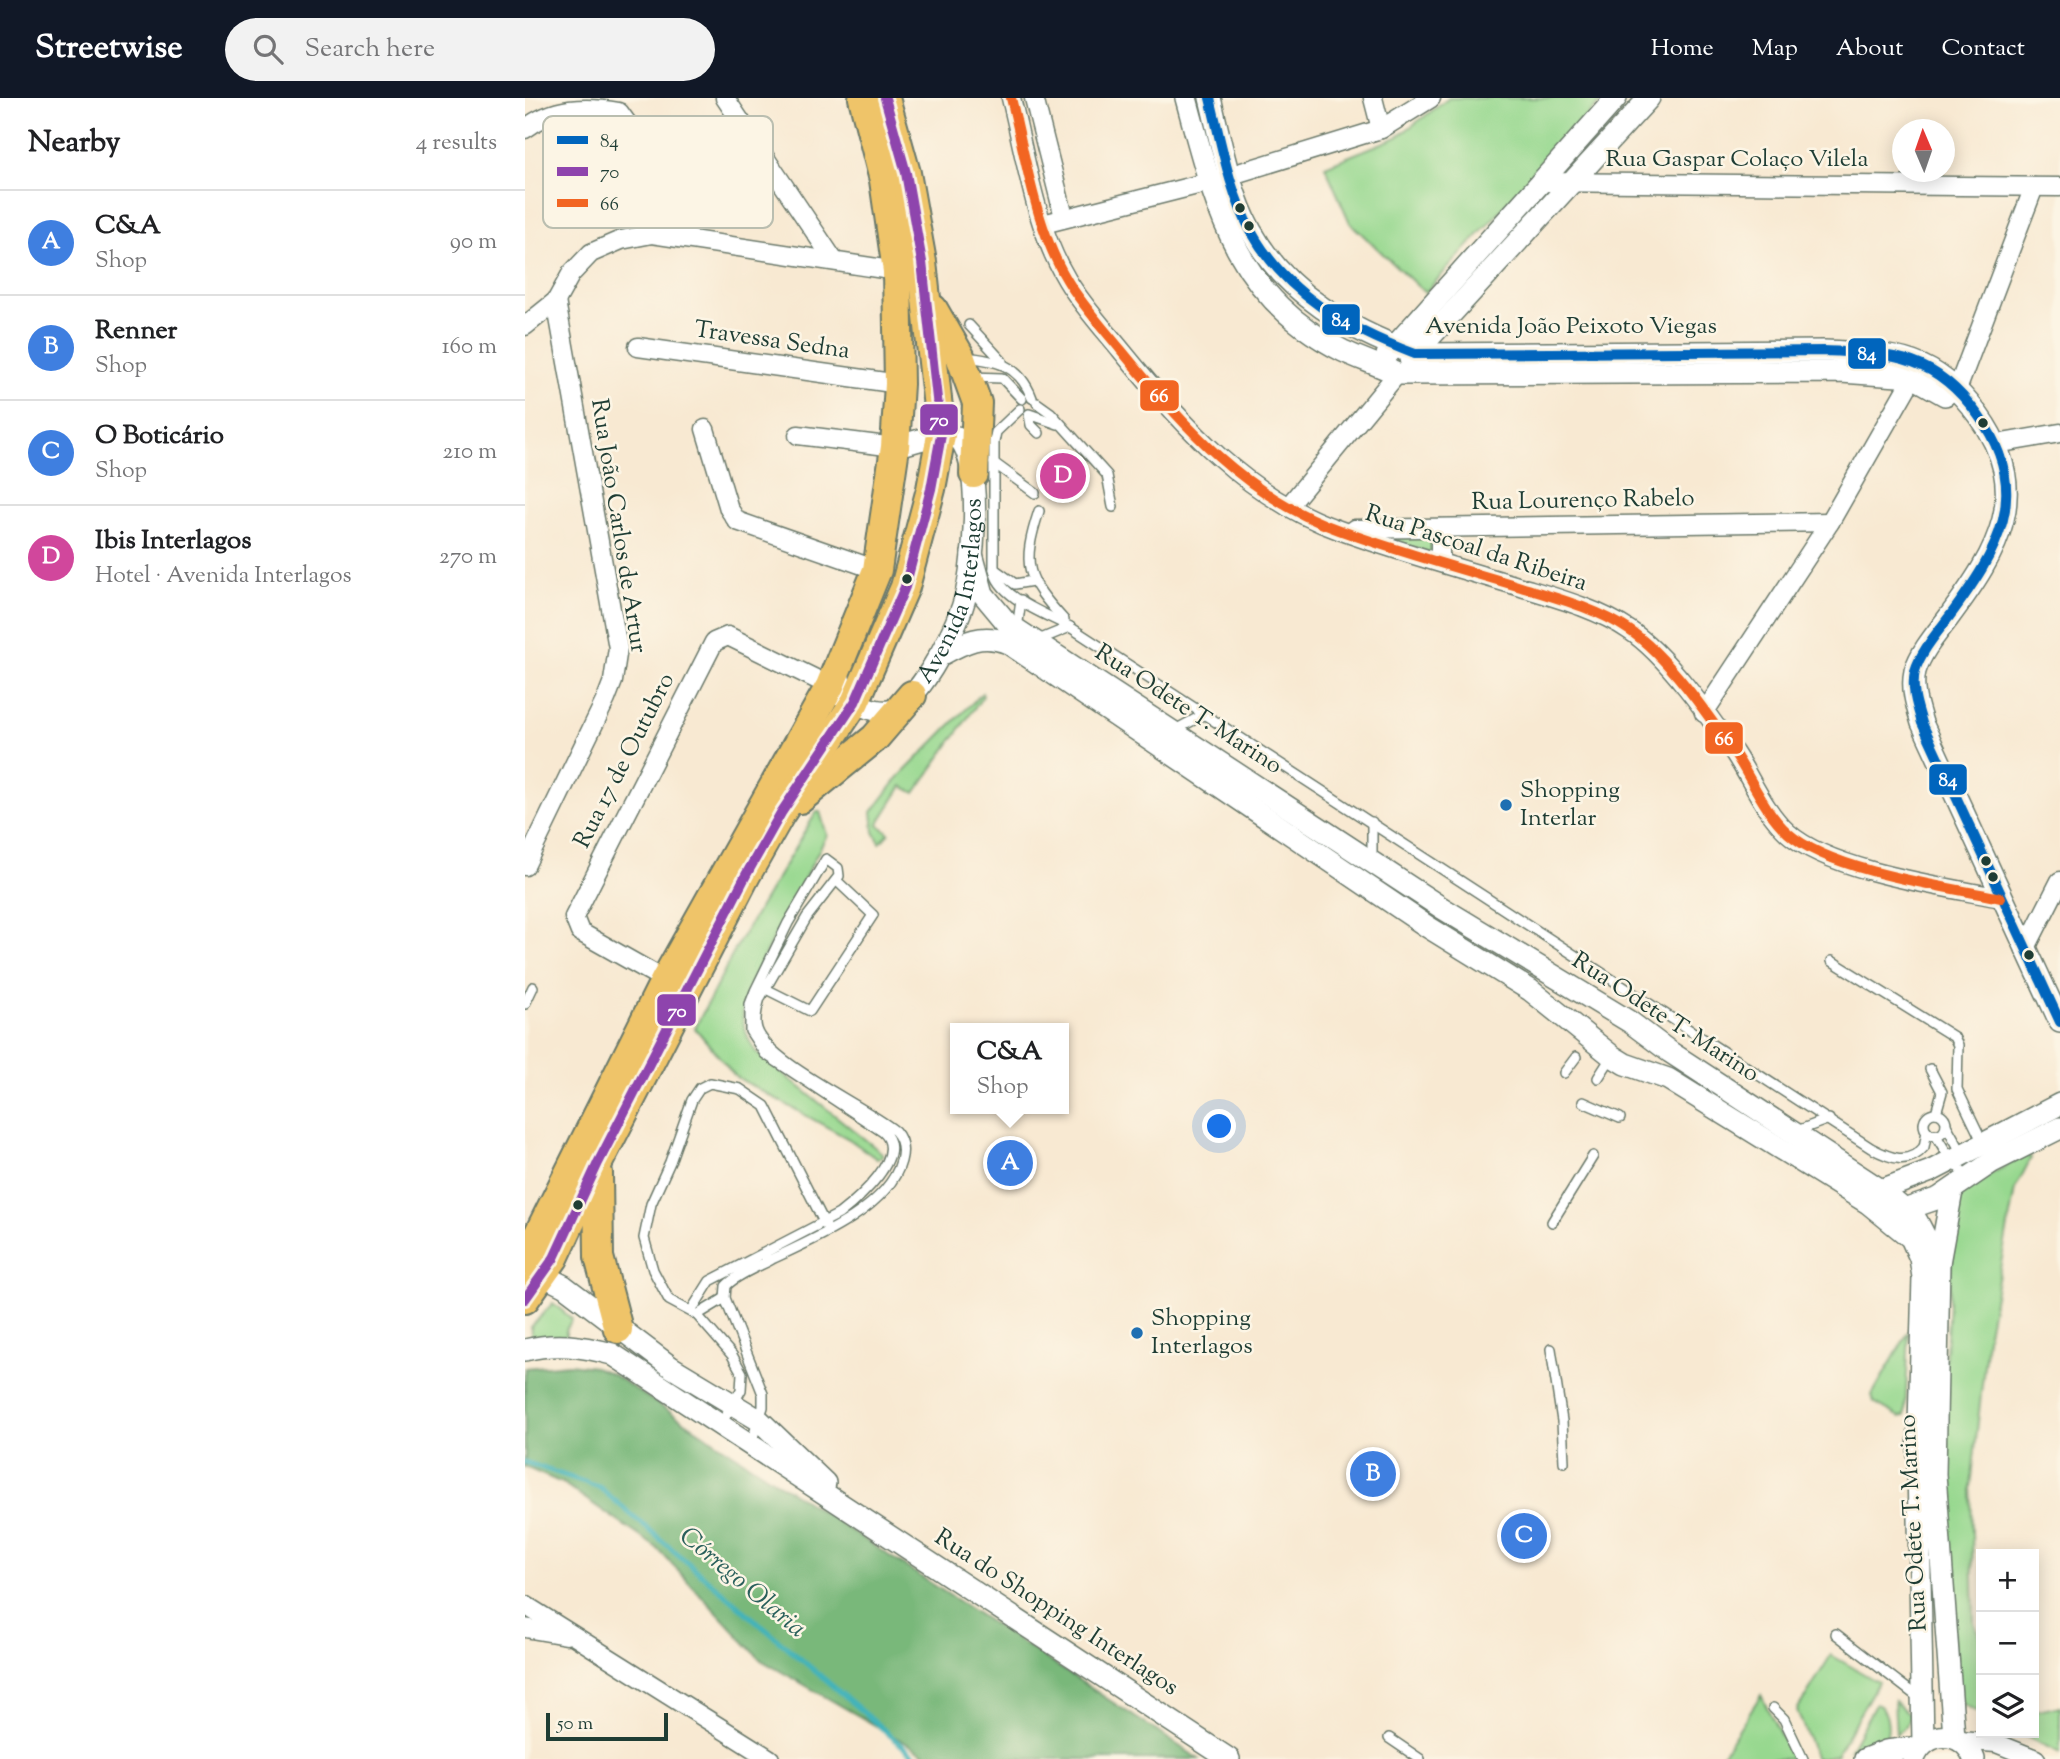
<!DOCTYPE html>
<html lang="en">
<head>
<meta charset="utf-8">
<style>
	:root { --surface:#fff; --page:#f2f2f2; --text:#202124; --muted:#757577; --line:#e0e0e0; --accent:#111827 }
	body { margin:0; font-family:"Sorts Mill Goudy",serif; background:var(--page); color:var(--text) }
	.controls { position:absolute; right:21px; bottom:21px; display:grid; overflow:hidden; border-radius:0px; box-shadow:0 4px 18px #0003 }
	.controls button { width:63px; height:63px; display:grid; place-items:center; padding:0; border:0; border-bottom:2px solid var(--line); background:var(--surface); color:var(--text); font:35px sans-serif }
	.compass { position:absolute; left:1367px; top:21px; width:63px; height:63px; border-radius:50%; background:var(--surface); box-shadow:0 4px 18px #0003; rotate:358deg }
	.scale { position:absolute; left:21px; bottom:18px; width:122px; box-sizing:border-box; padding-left:7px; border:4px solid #1f3d34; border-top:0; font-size:19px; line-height:24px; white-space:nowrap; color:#1f3d34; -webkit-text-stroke:5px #fcf5e5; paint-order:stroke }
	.you { position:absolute; left:695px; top:1029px; width:24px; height:24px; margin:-18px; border:5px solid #fff; border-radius:50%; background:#1a73e8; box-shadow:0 0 0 10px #1a73e833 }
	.badge { display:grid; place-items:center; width:46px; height:46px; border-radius:50%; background:var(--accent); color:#fff; font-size:23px; font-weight:700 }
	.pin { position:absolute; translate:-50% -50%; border:4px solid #fff; box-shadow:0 2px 7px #0006 }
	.popup { position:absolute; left:425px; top:925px; width:119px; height:91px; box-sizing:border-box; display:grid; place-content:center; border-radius:0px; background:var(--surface); filter:drop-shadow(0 2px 5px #0005); font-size:23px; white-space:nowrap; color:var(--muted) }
	.popup b { font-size:26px; color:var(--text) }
	.popup::after { content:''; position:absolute; left:50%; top:100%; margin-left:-14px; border:14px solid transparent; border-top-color:var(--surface) }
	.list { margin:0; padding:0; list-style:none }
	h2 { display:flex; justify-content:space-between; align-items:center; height:91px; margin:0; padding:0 28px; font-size:30px }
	h2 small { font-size:23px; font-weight:400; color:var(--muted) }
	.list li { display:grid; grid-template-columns:46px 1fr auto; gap:21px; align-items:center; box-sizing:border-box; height:105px; padding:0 28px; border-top:2px solid var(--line) }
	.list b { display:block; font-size:26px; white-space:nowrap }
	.list p { margin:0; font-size:23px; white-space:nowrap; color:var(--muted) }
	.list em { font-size:23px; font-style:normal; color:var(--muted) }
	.icon { flex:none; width:38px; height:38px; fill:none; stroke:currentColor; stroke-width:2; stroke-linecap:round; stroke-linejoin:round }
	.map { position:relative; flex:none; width:1535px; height:1661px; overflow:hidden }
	header { display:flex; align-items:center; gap:42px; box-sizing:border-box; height:98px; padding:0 35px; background:var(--accent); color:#fff }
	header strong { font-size:33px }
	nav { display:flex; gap:38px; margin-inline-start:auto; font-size:24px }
	.search { width:490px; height:63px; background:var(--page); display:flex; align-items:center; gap:18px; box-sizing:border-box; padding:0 24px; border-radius:38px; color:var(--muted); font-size:26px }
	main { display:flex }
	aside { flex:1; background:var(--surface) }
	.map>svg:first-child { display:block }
	.green { fill:#97d88f; stroke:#5b8a62; stroke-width:2 }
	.forest { fill:#79b87a; stroke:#4c7a57; stroke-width:2 }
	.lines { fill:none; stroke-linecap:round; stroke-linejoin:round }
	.stream { stroke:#43b3ba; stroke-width:5 }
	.service-casing { stroke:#6b796b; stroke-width:12 }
	.minor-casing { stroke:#6b796b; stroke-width:21 }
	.tertiary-casing { stroke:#6b796b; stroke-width:24 }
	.primary-casing { stroke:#6b796b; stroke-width:32 }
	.service { stroke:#fff; stroke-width:9 }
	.minor { stroke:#fff; stroke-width:18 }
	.tertiary { stroke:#fff; stroke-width:21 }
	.primary { stroke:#efc469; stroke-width:28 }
	.bus-1-casing { stroke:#fcf5e5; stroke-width:16 }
	.bus-2-casing { stroke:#fcf5e5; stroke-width:16 }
	.bus-3-casing { stroke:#fcf5e5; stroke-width:16 }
	.bus-1 { stroke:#0065bd; stroke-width:10 }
	.bus-2 { stroke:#8e44ad; stroke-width:10 }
	.bus-3 { stroke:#f26522; stroke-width:10 }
	.bus-dot { fill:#1f3d34; stroke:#fcf5e5; stroke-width:2.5 }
	.poi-dot { fill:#1f6fb2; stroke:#fcf5e5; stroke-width:2.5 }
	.labels { text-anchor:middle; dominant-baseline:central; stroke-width:5; stroke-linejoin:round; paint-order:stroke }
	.street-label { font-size:24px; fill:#1f3d34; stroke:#fcf5e5 }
	.poi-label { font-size:24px; fill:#1f3d34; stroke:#fcf5e5; text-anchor:start }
	.water-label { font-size:26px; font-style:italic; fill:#2a605c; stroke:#fcf5e5 }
	.key { fill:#fcf5e5; stroke:#babeb0; stroke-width:2 }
	.key-label { font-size:19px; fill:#1f3d34 }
	.line-badge { stroke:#fcf5e5; stroke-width:2.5 }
	.badge-label { font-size:19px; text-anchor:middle; font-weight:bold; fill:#fff }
</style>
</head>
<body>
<header>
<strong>Streetwise</strong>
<div class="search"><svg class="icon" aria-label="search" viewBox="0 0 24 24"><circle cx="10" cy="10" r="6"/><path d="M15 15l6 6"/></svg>Search here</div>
<nav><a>Home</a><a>Map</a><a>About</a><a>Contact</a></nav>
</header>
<main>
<aside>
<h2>Nearby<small>4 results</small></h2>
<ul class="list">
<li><span class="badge" style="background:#3f7fe0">A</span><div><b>C&amp;A</b><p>Shop</p></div><em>90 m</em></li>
<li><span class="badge" style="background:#3f7fe0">B</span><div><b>Renner</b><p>Shop</p></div><em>160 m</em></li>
<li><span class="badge" style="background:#3f7fe0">C</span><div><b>O Boticário</b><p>Shop</p></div><em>210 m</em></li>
<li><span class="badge" style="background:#d1479c">D</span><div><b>Ibis Interlagos</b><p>Hotel · Avenida Interlagos</p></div><em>270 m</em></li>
</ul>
</aside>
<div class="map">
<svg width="1535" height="1661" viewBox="0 0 1535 1661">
	<rect width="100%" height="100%" fill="#fcf5e5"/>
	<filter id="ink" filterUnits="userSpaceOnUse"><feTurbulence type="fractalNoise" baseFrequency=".0143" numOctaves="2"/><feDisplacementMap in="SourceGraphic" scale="14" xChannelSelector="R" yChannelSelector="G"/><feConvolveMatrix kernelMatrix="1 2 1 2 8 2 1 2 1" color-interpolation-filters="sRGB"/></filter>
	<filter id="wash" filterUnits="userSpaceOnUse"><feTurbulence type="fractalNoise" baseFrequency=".00686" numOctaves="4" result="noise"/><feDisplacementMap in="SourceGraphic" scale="28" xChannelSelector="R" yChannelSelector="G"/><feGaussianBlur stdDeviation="1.57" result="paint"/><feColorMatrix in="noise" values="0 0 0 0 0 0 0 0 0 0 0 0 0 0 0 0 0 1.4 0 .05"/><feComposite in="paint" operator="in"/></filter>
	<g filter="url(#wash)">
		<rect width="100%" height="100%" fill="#f8e9d2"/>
		<g class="green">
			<path d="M924 0H1079L900 195 825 125 800 68 872 39Z"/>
			<path d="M914 437 913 458 852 439Z"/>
			<path d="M457 595 458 598 390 695 377 688 353 726 364 735 355 745 349 734 347 714 374 679Z"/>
			<path d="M292 713 295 714 302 737 225 885C215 913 214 929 231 954L357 1055 358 1058 352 1061 324 1041 211 979 170 930 214 844Z"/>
			<path d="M1502 1057 1506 1060 1490 1091 1462 1240 1446 1389 1449 1524 1456 1543V1616L1432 1603 1419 1365V1286L1429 1123 1437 1094 1444 1087Z"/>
			<path d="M28 1205 47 1221 41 1232V1242H6V1229Z"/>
			<path d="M1384 1233 1380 1318 1375 1319 1349 1304 1347 1297Z"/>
			<path d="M1306 1557 1353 1584 1311 1657 1291 1661 1272 1612Z"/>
			<path d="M1236 1597 1267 1661H1194Z"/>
			<path d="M1369 1603 1385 1617 1381 1628 1371 1636Z"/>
			<path d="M1351 1605C1364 1613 1365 1630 1360 1644L1325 1651Z"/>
			<path d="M1535 1608V1655L1493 1635H1509V1614Z"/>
		</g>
		<path class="forest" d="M44 1266 70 1269 87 1276 674 1661H409L236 1562 132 1450 39 1386 0 1369V1270Z"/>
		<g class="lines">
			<path class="stream" d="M0 1364 74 1389 393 1661"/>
		</g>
	</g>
	<g filter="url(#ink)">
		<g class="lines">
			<defs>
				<g id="service">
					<path d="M444 227 477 263"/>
					<path d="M439 259C471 262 494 266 507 300"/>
					<path d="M446 279 477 280 497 301"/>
					<path d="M512 305 526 315 582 377 588 409"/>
					<path d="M495 311 471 334 469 344V471C473 500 522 516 545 529L1346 1050C1365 1060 1383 1068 1399 1049L1402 1033"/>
					<path d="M514 335 506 327 504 316 533 326"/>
					<path d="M469 365 510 395"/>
					<path d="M514 413C496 468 501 480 539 522"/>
					<path d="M469 471 490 486 508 483"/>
					<path d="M492 531 496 502"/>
					<path d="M511 543 545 529"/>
					<path d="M648 633 680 616"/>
					<path d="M847 724V762"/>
					<path d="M1307 863 1429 939 1433 947 1432 991 1458 1045"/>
					<path d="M241 891 285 913 348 817 312 783"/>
					<path d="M0 906 8 889"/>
					<path d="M1405 971 1417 994 1411 1015"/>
					<path d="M1039 975 1051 959"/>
					<path d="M1073 980 1087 958"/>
					<path d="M1058 1004 1095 1020"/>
					<circle cx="1410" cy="1026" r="11"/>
					<path d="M1421 1027 1438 1057"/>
					<path d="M1269 1034 1304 1021"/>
					<path d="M1410 1036 1426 1062 1443 1079"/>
					<path d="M1027 1124 1068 1058"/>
					<path d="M166 1213 185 1183 314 1116C332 1102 385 1057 358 1034L240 956 225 933V906L230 893 263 825 301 761 313 770 314 778 282 819 235 900C232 910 229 921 232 931 243 965 340 1008 370 1033 378 1042 379 1052 376 1063 364 1110 288 1142 247 1161 233 1169 212 1176 201 1188L200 1200 238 1296V1309L225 1348"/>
					<path d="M172 1217 200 1200"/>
					<path d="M1026 1251 1037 1323 1039 1364"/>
					<path d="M196 1326 216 1292 217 1275 207 1257 172 1217 144 1202 128 1172 119 1140 126 1106 145 1064 167 1002 175 990 185 985 215 991 240 1008 301 1128"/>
					<path d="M1311 1536 1394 1600"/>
					<path d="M1248 1610 1259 1621 1278 1661"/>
					<path d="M864 1640 895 1661"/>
				</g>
				<g id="minor">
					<path d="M200 0 308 161"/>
					<path d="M486 0C501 60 510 129 542 182 557 207 578 230 596 252 656 326 722 400 814 432 874 454 936 471 996 489 1032 500 1073 511 1104 532 1141 556 1184 618 1210 656 1227 682 1239 713 1263 735 1305 773 1420 789 1476 800"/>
					<path d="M509 0 539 119"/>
					<path d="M848 0 856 31"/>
					<path d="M0 31C28 9 60 8 94 14L102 25 127 136"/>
					<path d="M1014 84 1535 89"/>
					<path d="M518 126 684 84 856 31 906 0"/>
					<path d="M0 228 31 203 46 176 66 155 96 142 127 136 372 173"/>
					<path d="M113 249 374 286"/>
					<path d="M1432 292 1509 89"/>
					<path d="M180 331 204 411 212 423 352 472"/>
					<path d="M273 337 370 349"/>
					<path d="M1471 346 1535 335"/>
					<path d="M763 409 872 276"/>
					<path d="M915 430V464"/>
					<path d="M829 431 1305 424"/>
					<path d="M1179 615 1305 424 1393 270"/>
					<path d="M0 768 81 601 88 583 93 550 31 203"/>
					<path d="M1500 852 1535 783"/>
					<path d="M140 882 55 834 49 819 189 544 203 538 305 588"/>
					<path d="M0 1507 245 1661"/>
					<path d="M0 1530 41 1537"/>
					<path d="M1435 1642 1471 1645 1511 1661"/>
				</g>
				<g id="tertiary">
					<path d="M661 0C690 106 709 199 818 253 835 261 854 267 872 276L1316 274 1388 279 1420 297"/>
					<path d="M685 0C696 44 704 93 726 133 762 198 824 231 890 256L1299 253C1368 256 1409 256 1453 317 1509 394 1473 453 1424 519 1412 535 1396 553 1390 573 1386 591 1392 608 1397 625L1535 924"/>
					<path d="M862 257 1091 0"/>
					<path d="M885 261 1124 0"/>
					<path d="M447 456 458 496 483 526 917 810 1105 924 1145 954 1356 1092 1392 1123 1414 1165 1410 1376 1429 1639"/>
					<path d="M414 558C438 545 456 534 483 545L903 829 1005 892 1087 958 1100 966 1143 981 1343 1105 1386 1140 1395 1160 1398 1179 1393 1364 1398 1646"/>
					<path id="s1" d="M312 571 318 598C330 605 349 615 364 613 393 608 427 536 437 510 449 477 460 362 432 339H405L370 349"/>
					<path d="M1350 1098 1356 1092 1406 1073 1535 1006"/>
					<path d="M1370 1115 1414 1100 1467 1064 1535 1030"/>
					<path d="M1414 1165 1427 1093"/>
					<path d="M5 1171 39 1188 146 1269 234 1322 300 1385"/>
					<path d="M0 1252C30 1244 57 1248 87 1256L704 1661"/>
					<path d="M1340 1661 1361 1653 1395 1649"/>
					<path d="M1389 1661C1400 1631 1439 1631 1449 1661"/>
				</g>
				<g id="primary">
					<path d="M408 211 435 258 452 305 449 376"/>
					<path d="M275 701 350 640 387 597"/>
					<path d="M73 1075 74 1159 93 1231"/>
					<path d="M0 1163 140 882 305 588 352 472 370 349 374 286 372 173 359 82 338 0"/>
					<path d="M0 1201 29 1160 73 1065 221 777 256 715 330 604 380 489 406 391 416 337 397 164 381 75 360 0"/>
				</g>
			</defs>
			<use href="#service" class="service-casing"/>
			<use href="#minor" class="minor-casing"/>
			<use href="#tertiary" class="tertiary-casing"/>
			<use href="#primary" class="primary-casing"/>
			<use href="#service" class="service"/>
			<use href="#minor" class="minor"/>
			<use href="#tertiary" class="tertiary"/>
			<use href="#primary" class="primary"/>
			<defs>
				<path id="bus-1" d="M685 0C696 44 704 93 726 133 762 198 824 231 890 256L1299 253C1368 256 1409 256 1453 317 1509 394 1473 453 1424 519 1412 535 1396 553 1390 573 1386 591 1392 608 1397 625L1535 924"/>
				<path id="bus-2" d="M0 1201 29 1160 73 1065 221 777 256 715 330 604 380 489 406 391 416 337 397 164 381 75 360 0"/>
				<path id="bus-3" d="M486 0C501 60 510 129 542 182 557 207 578 230 596 252 656 326 722 400 814 432 874 454 936 471 996 489 1032 500 1073 511 1104 532 1141 556 1184 618 1210 656 1227 682 1239 713 1263 735 1305 773 1420 789 1476 800"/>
			</defs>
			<use href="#bus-1" class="bus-1-casing"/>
			<use href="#bus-2" class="bus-2-casing"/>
			<use href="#bus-3" class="bus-3-casing"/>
			<use href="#bus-1" class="bus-1"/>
			<use href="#bus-2" class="bus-2"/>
			<use href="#bus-3" class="bus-3"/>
		</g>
	</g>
	<g class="bus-dot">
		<circle cx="715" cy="110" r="6"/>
		<circle cx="724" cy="128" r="6"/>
		<circle cx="1458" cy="325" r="6"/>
		<circle cx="382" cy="481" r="6"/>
		<circle cx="1461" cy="763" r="6"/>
		<circle cx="1468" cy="779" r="6"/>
		<circle cx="1504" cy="857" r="6"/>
		<circle cx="53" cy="1107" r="6"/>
	</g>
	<g class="poi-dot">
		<circle cx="981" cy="707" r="7"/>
		<circle cx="612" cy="1235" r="7"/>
	</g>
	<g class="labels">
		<g class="street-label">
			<text x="1212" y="62">Rua Gaspar Colaço Vilela</text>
			<text x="1046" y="229">Avenida João Peixoto Viegas</text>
			<text transform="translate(247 243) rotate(8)">Travessa Sedna</text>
			<text transform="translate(1058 403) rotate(-1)">Rua Lourenço Rabelo</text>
			<text transform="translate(93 428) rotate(81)">Rua João Carlos de Artur</text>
			<text transform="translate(951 451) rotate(18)">Rua Pascoal da Ribeira</text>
			<text stroke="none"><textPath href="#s1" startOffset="220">Avenida Interlagos</textPath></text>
			<text transform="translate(663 612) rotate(33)">Rua Odete T. Marino</text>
			<text transform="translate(100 663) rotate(-63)">Rua 17 de Outubro</text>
			<text transform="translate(1140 920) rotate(33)">Rua Odete T. Marino</text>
			<text transform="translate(1389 1425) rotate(-93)">Rua Odete T. Marino</text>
			<text transform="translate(531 1515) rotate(33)">Rua do Shopping Interlagos</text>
		</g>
		<g class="poi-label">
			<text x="995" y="693">Shopping<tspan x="995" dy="28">Interlar</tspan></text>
			<text x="626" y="1221">Shopping<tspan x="626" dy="28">Interlagos</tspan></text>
		</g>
		<g class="water-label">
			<text transform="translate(217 1485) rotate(40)">Córrego Olaria</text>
		</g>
	</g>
	<rect x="18" y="18" width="230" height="112" rx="10" class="key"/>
	<rect x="32" y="38" width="31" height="8" fill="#0065bd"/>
	<rect x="32" y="69" width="31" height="9" fill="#8e44ad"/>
	<rect x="32" y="101" width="31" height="8" fill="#f26522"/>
	<g class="key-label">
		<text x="75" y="49">84</text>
		<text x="75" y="80">70</text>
		<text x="75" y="112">66</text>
	</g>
	<g class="line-badge">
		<rect x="796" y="205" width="40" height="33" rx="7" fill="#0065bd"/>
		<rect x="1322" y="239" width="40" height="33" rx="7" fill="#0065bd"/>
		<rect x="614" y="281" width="41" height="33" rx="7" fill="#f26522"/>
		<rect x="394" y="305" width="40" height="33" rx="7" fill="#8e44ad"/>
		<rect x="1179" y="623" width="40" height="34" rx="7" fill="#f26522"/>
		<rect x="1403" y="665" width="40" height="33" rx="7" fill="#0065bd"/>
		<rect x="131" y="895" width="41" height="34" rx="7" fill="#8e44ad"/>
	</g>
	<g class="badge-label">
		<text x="816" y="228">84</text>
		<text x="1342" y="262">84</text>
		<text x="634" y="304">66</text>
		<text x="414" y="328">70</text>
		<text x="1199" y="647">66</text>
		<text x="1423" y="688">84</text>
		<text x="152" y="919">70</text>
	</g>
</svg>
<div class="controls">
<button>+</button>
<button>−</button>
<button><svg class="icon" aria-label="layers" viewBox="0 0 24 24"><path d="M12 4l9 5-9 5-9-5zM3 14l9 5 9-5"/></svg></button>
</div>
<svg class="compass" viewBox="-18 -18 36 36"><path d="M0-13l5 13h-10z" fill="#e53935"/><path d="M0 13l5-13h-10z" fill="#757577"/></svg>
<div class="scale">50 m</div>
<div class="you"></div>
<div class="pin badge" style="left:485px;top:1065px;background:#3f7fe0">A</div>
<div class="popup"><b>C&amp;A</b>Shop</div>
<div class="pin badge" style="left:848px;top:1376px;background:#3f7fe0">B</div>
<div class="pin badge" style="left:999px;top:1438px;background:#3f7fe0">C</div>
<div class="pin badge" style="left:538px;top:378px;background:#d1479c">D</div>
</div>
</main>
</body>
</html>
